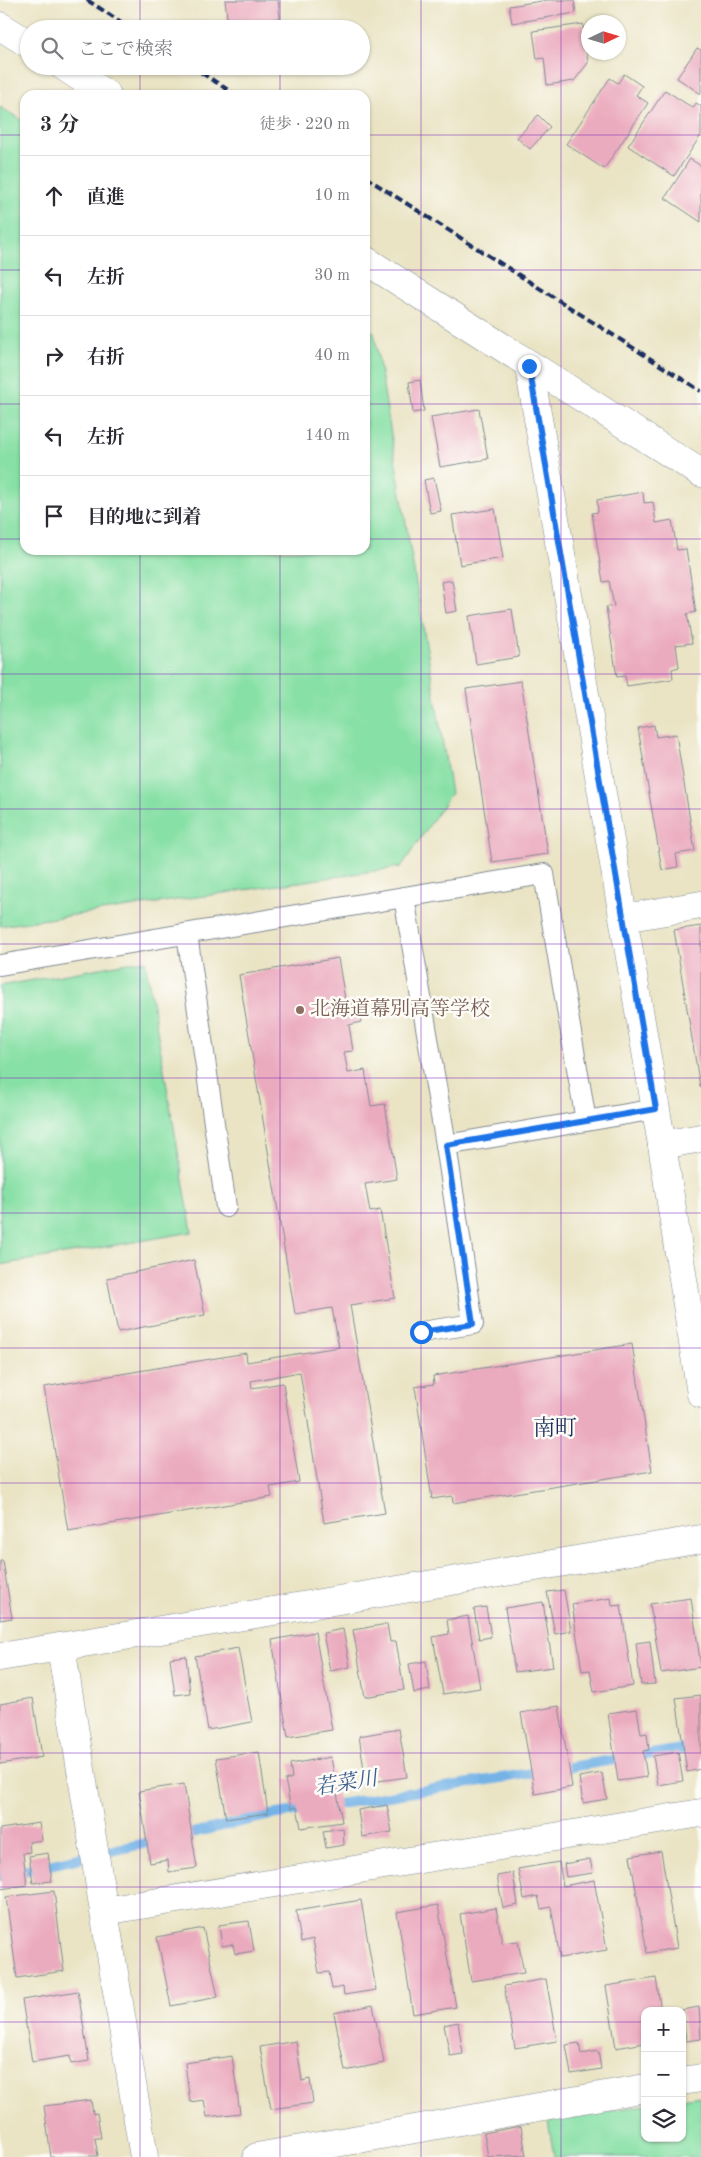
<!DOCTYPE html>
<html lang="ja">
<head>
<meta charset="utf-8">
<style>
	:root { --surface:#fff; --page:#f7f7f7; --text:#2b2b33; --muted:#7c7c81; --line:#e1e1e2 }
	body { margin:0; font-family:"Old Standard TT","Noto Serif JP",serif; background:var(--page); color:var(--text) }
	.controls { position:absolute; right:15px; bottom:15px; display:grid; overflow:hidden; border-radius:10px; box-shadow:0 1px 4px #0004 }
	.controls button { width:45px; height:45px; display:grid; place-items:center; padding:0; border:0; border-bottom:1px solid var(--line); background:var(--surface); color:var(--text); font:25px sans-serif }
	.compass { position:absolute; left:581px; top:15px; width:45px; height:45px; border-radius:50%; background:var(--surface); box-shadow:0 1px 4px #0004; rotate:86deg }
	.stop { position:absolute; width:15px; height:15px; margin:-11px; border:4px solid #1a73e8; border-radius:50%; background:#fff }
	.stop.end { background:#1a73e8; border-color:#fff; box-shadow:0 1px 5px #0008 }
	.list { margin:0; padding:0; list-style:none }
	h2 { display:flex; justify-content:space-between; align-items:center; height:65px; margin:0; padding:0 20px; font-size:21px }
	h2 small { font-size:16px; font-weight:400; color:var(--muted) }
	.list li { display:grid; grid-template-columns:32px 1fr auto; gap:15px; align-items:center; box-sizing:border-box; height:80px; padding:0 20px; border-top:1px solid var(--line) }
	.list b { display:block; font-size:19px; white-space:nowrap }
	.list em { font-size:16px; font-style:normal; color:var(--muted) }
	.icon { flex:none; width:28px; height:28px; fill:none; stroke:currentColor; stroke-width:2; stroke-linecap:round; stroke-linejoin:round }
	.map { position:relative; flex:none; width:701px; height:2157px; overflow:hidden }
	.search { position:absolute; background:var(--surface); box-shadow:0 1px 4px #0004; left:20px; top:20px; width:350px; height:55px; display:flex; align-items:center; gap:12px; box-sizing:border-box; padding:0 18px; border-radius:28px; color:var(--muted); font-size:19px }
	.panel { position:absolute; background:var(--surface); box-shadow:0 1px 4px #0004; left:20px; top:90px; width:350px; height:465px; border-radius:15px }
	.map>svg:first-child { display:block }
	.green { fill:#87e0a5; stroke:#518882 }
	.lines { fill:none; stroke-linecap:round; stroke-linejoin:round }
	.stream { stroke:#74b3e7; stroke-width:10 }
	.building { fill:#ebabbf }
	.service-casing { stroke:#828a92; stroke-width:22 }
	.minor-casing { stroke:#828a92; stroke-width:29 }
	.service { stroke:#fff; stroke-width:20 }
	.minor { stroke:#fff; stroke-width:28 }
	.rail { stroke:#1b2f5e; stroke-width:4; stroke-dasharray:8 4; stroke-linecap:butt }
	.route { stroke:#1a73e8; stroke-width:6 }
	.grid { fill:none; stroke:#7b2cbf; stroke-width:1; stroke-opacity:0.55 }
	.education-dot { fill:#8d6e63; stroke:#fdfcf7; stroke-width:2 }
	.labels { text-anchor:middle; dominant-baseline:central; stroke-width:5; stroke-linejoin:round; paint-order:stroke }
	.education-label { font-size:20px; fill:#785e54; stroke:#fdfcf7; text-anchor:start }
	.water-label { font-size:21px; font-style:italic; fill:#3a5d8e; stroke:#fdfcf7 }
	.quarter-label { font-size:22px; fill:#1b2f5e; stroke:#fdfcf7 }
</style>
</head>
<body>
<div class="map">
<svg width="701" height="2157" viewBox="0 0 701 2157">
	<rect width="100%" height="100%" fill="#fdfcf7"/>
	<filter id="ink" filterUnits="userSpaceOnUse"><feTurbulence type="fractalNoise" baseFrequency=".02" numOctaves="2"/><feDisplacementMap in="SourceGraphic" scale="10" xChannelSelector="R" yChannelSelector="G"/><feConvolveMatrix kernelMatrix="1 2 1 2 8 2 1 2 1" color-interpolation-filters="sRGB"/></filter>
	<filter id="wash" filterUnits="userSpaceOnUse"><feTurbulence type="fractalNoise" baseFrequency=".0096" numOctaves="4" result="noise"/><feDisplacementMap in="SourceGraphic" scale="20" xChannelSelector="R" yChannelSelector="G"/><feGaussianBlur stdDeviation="1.12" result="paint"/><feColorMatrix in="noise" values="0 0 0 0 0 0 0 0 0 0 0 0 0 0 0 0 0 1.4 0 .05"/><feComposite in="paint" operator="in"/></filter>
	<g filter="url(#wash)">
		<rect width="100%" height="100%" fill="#eae4c5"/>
		<g class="green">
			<path d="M0 107 25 122V550H365V327L374 332 451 793 401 867 0 926Z"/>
			<path d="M145 960 192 1232 0 1265V986Z"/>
			<path d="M701 2096V2157H554L548 2121 645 2105V2138H682V2099Z"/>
		</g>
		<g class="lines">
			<g class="stream">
				<path d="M326 1806 701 1746"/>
				<path d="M179 1836 271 1815 309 1809"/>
				<path d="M0 1876 160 1840"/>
			</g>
		</g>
		<g id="blocks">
			<g class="building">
				<path d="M225 0H278L280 18 228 25Z"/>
				<path d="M548 0H574L576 13 512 23 509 6Z"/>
				<path d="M583 24 588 63 574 81 547 85 544 58 537 59 533 31Z"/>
				<path d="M697 48 701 50V94L677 78Z"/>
				<path d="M624 74 642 86 636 95 648 103 604 169 566 144 610 78 618 83Z"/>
				<path d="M665 90 693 108 696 103 701 106V135L674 176 628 146Z"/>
				<path d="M538 115 550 127 530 149 517 138Z"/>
				<path d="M690 159 701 166V222L665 198Z"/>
				<path d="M420 380 424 411 413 413 409 382Z"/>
				<path d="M479 409 488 459 440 467 431 417Z"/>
				<path d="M434 478 441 511 430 513 424 480Z"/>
				<path d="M643 492 644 503 653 502 656 523 672 520 677 550 686 549 696 612 687 614 692 643 676 645 679 667 672 669 673 679 627 686 625 676 617 677 606 607 614 606 609 581 603 582 592 513 598 512 597 500Z"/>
				<path d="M495 509 503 558 460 565 452 515Z"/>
				<path d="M452 580 457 611 446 613 441 582Z"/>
				<path d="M512 609 519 657 476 664 469 616Z"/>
				<path d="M521 681 548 854 492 862 466 689Z"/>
				<path d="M654 725 656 737 676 734 695 851 676 854 678 867 662 870 638 728Z"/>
				<path d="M701 926V1086L700 1087 674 930Z"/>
				<path d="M338 958 346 1005 358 1003 361 1022 349 1025 353 1051 344 1052 348 1073 365 1070 371 1106 385 1104 397 1179 365 1184 370 1212 380 1210 395 1298 350 1305 385 1513 324 1523 300 1372 251 1381 252 1388 283 1383 299 1482 270 1487 272 1497 68 1531 44 1387 246 1353 247 1362 339 1347 332 1308 295 1314 239 975Z"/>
				<path d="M194 1260 205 1315 118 1332 107 1278Z"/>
				<path d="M632 1344 652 1471 453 1503 452 1496 432 1499 415 1387 434 1384 433 1376Z"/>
				<path d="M0 1561H3L12 1618 0 1620Z"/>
				<path d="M564 1590 571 1631 555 1634 547 1592Z"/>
				<path d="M611 1598 612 1606 621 1605 633 1686 594 1692 590 1670 582 1671 572 1604Z"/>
				<path d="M691 1598 701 1667 661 1673 650 1604Z"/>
				<path d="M543 1602 553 1667 515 1672 505 1608Z"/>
				<path d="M486 1607 491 1637 479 1639 474 1609Z"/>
				<path d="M468 1616 480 1688 443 1694 433 1637 449 1634 447 1620Z"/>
				<path d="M387 1624 390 1642 396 1641 404 1690 365 1697 353 1630Z"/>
				<path d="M343 1629 350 1667 330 1671 323 1633Z"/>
				<path d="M315 1632 332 1730 288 1737 272 1640Z"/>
				<path d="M650 1641 655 1684 641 1685 636 1643Z"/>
				<path d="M238 1648 252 1722 208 1730 195 1656Z"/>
				<path d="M186 1656 190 1693 175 1695 170 1658Z"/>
				<path d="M426 1661 430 1690 414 1693 409 1664Z"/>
				<path d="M701 1695V1769L687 1772 676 1698Z"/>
				<path d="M33 1698 42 1757 0 1764V1704Z"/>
				<path d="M559 1706 572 1787 535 1794 521 1713Z"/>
				<path d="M637 1709 641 1734 647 1733 649 1750 643 1751 647 1777 618 1781 608 1713Z"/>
				<path d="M399 1729 407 1777 378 1781 376 1774 365 1776 359 1736Z"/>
				<path d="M259 1752 268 1813 226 1819 216 1758Z"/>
				<path d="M678 1752 683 1781 658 1785 653 1756Z"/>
				<path d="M331 1757 342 1822 301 1828 297 1807 291 1808 285 1780 292 1778 290 1764Z"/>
				<path d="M602 1773 607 1799 583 1803 579 1777Z"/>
				<path d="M184 1784 197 1868 169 1872 168 1860 150 1863 139 1791Z"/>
				<path d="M387 1805 392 1832 362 1837 358 1810Z"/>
				<path d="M39 1823 42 1840 29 1842 30 1852 23 1853 27 1885 0 1889V1829Z"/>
				<path d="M343 1828 344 1845 326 1848 323 1831Z"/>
				<path d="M661 1851 677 1948 647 1953 630 1856Z"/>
				<path d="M48 1853 52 1881 33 1883 29 1856Z"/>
				<path d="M590 1859 593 1873 566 1877 564 1864Z"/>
				<path d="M559 1862 563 1886 594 1880 607 1950 560 1958 551 1907 541 1909 538 1896 524 1899 518 1869Z"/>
				<path d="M513 1873 518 1905 503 1908 497 1876Z"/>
				<path d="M54 1891 64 1971 17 1978 6 1897Z"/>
				<path d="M361 1900 376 1990 344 1995 343 1987 332 1989 329 1972 319 1973 313 1939 301 1942 296 1911Z"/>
				<path d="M438 1905 456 2007 413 2014 397 1912Z"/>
				<path d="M496 1908 502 1943 518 1941 524 1973 471 1981 460 1914Z"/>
				<path d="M249 1921 254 1951 235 1954 233 1944 222 1946 219 1925Z"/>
				<path d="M203 1928 218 1997 171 2006 157 1937Z"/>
				<path d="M656 1978 661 2011H645V2043L616 2048 606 1986Z"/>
				<path d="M546 1979 557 2041 515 2048 504 1986Z"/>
				<path d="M78 1991 89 2061 71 2064 70 2056 32 2062 22 2000Z"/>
				<path d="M373 2005 384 2063 345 2071 334 2013Z"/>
				<path d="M699 2007 701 2039 686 2041 682 2010Z"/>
				<path d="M458 2022 463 2054 450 2056 444 2025Z"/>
				<path d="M296 2041 302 2081 310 2079 313 2103 271 2109 260 2047Z"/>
				<path d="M579 2043 581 2054 598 2051 601 2069 571 2074 566 2045Z"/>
				<path d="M232 2056 240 2113 207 2117 204 2100 190 2102 185 2063Z"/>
				<path d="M91 2100 93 2114 97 2113 101 2138H95L98 2156 51 2157 44 2106Z"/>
				<path d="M521 2126 526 2155 488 2157 484 2133Z"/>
			</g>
		</g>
	</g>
	<g filter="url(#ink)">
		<use href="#blocks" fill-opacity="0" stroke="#828a92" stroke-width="1"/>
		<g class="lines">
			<defs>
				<g id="service">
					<path d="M404 897 544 874 586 1121"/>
					<path d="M187 934 226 1207"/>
					<path d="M0 965 404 897 446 1145 656 1109"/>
					<path d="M421 1332 473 1324 446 1145"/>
				</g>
				<g id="minor">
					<path d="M0 26 29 44"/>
					<path d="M63 66 107 95"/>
					<path d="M365 260 701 473"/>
					<path d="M529 366 662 1145 701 1394"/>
					<path d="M624 918 701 905"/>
					<path d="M662 1145 701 1138"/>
					<path d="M61 1647 144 2157"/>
					<path d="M0 1657 701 1539"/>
					<path d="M104 1911 701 1813"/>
					<path d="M682 2081 701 2078"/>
					<path d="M257 2157 645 2088"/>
				</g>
			</defs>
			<use href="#service" class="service-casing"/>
			<use href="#minor" class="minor-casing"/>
			<use href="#service" class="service"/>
			<use href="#minor" class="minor"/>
			<g class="rail">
				<path d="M87 0 132 29"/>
				<path d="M191 66 236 95"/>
				<path d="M365 177 701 391"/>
			</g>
		</g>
	</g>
	<g class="lines" filter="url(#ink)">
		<path class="route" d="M421 1332 473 1324 446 1145 656 1109 529 366"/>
	</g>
	<path class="grid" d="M140 0V29M280 0V29M421 0V2157M561 0V2157M140 66V95M280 66V95M0 135H25M365 135H701M0 270H25M365 270H701M0 404H25M365 404H701M0 539H25M365 539H701M140 550V2157M280 550V2157M0 674H701M0 809H701M0 944H701M0 1078H701M0 1213H701M0 1348H701M0 1483H701M0 1618H701M0 1753H701M0 1887H701M0 2022H645M682 2022H701"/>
	<circle class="education-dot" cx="300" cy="1010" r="5"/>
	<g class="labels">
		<g class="education-label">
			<text x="310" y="1010">北海道幕別高等学校</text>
		</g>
		<g class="water-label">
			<text transform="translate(346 1784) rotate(-9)">若菜川</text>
		</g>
		<g class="quarter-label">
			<text x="555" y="1429">南町</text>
		</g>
	</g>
</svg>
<div class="controls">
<button>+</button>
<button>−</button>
<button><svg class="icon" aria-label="layers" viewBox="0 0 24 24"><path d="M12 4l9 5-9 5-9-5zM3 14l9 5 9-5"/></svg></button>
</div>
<svg class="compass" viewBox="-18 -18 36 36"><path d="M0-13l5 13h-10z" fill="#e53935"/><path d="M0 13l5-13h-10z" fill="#7c7c81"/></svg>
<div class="stop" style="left:421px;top:1332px"></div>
<div class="stop end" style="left:529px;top:366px"></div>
<div class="search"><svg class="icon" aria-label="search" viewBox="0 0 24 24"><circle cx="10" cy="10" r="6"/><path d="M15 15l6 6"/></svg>ここで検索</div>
<section class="panel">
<h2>3 分<small>徒歩 · 220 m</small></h2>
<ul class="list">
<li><svg class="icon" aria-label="ahead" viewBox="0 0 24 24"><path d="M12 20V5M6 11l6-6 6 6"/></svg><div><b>直進</b></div><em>10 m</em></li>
<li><svg class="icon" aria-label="left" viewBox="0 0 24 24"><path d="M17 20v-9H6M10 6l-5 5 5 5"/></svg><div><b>左折</b></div><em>30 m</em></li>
<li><svg class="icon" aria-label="right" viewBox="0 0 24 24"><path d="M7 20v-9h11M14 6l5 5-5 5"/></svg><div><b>右折</b></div><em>40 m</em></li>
<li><svg class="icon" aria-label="left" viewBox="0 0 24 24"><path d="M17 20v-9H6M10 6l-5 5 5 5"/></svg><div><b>左折</b></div><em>140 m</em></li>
<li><svg class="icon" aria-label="arrive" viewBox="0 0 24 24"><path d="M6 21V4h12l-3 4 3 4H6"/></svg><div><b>目的地に到着</b></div></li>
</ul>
</section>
</div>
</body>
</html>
